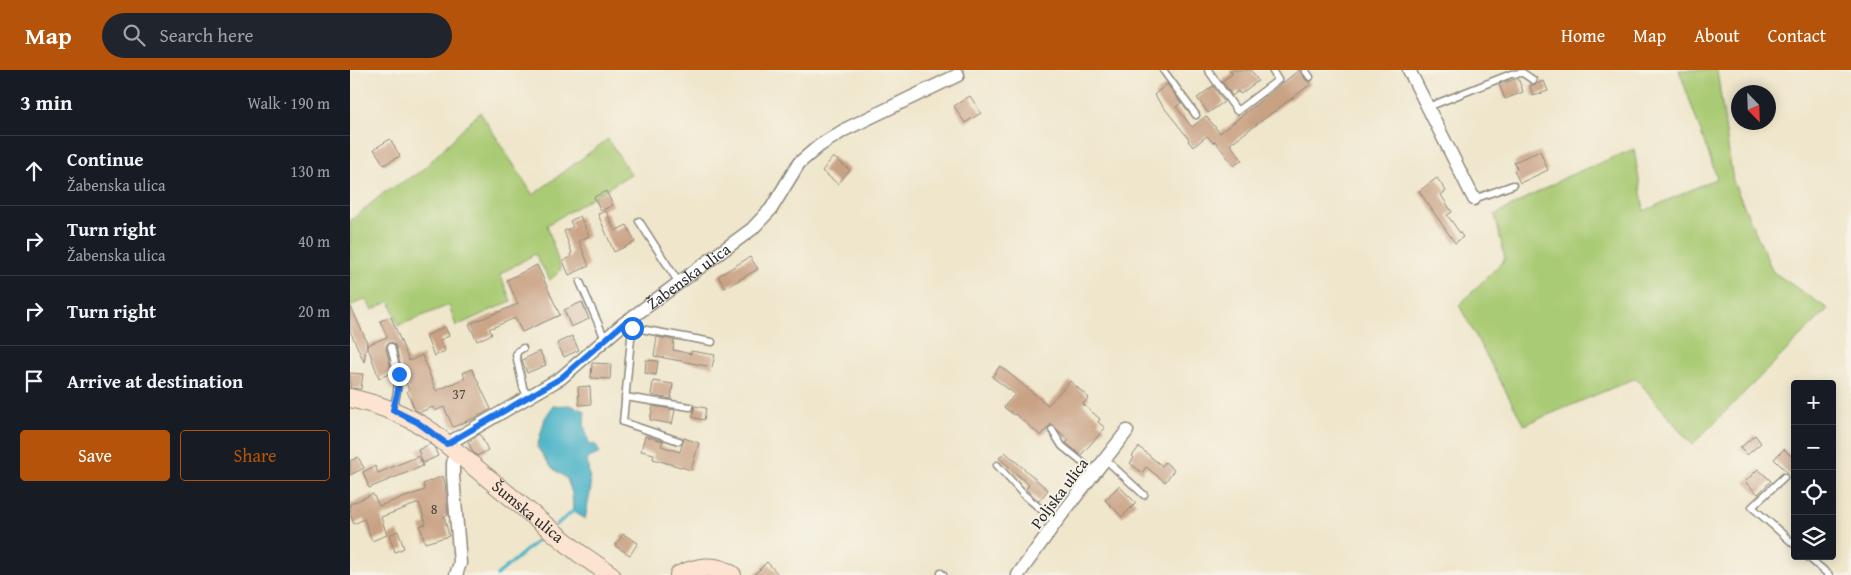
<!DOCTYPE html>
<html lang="en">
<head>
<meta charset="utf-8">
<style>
	:root { --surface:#171b24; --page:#20242c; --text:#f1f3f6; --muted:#9ea1a6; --line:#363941; --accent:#b45309 }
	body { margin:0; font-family:"Gentium Book Plus",serif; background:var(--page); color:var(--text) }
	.controls { position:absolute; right:15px; bottom:15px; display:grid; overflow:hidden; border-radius:5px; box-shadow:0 2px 12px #0003 }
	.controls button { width:45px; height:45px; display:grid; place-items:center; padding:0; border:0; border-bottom:1px solid var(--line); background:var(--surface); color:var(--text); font:25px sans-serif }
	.compass { position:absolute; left:1381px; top:15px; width:45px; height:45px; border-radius:50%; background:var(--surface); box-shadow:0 2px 12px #0003; rotate:157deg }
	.stop { position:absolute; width:15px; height:15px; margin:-11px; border:4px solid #1a73e8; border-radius:50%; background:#fff }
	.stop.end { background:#1a73e8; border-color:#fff; box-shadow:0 1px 5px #0008 }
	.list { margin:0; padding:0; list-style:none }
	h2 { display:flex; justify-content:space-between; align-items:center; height:65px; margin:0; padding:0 20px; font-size:21px }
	h2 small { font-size:16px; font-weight:400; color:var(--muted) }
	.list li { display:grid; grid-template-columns:32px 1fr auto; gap:15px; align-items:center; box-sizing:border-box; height:70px; padding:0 20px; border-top:1px solid var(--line) }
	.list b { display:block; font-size:19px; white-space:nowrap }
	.list p { margin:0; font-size:16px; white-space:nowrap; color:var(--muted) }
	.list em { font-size:16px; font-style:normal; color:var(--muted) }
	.actions { display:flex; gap:10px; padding:15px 20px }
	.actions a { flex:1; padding:11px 0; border:1px solid var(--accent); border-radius:5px; text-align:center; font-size:18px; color:var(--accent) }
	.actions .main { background:var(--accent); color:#fff }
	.icon { flex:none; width:28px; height:28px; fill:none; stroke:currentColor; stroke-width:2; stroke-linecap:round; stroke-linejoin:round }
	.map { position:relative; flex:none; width:1501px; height:505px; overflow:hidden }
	header { display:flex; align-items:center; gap:30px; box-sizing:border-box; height:70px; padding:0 25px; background:var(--accent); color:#fff }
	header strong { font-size:24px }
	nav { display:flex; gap:28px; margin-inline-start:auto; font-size:18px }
	.search { width:350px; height:45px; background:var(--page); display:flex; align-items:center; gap:12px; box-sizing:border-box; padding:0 18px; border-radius:28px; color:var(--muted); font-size:19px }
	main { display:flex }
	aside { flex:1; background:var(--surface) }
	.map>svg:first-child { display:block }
	.green { fill:#aacb74; stroke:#6a7b50 }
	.water { fill:#49b2c7; stroke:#3a6e79 }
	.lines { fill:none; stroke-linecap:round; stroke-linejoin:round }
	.stream { stroke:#49b2c7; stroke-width:3 }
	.building { fill:#c9a284 }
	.lane-casing { stroke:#8d887b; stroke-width:9 }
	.street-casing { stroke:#8d887b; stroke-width:15 }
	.secondary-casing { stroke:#8d887b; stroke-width:20 }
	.lane { stroke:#fff; stroke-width:6 }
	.street { stroke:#fff; stroke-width:12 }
	.secondary { stroke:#fde4d1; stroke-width:18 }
	.route { stroke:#1a73e8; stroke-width:6 }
	.labels { text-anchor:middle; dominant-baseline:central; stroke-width:4; stroke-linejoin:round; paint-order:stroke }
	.number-label { font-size:14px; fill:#524941 }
	.street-label { font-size:16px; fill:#2b2b2b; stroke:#f7f3e8 }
</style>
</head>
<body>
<header>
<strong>Map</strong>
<div class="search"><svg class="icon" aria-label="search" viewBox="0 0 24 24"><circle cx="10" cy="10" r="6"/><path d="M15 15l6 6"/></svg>Search here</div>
<nav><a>Home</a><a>Map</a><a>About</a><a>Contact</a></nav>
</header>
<main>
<aside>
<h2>3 min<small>Walk · 190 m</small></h2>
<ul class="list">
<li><svg class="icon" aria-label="ahead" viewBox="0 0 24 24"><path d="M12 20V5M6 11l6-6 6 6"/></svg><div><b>Continue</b><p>Žabenska ulica</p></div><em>130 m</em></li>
<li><svg class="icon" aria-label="right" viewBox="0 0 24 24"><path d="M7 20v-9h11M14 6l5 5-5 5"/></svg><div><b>Turn right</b><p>Žabenska ulica</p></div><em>40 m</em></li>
<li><svg class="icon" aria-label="right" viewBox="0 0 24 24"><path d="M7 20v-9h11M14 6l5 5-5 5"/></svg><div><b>Turn right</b></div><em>20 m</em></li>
<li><svg class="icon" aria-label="arrive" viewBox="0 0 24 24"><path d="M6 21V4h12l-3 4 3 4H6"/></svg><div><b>Arrive at destination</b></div></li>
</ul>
<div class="actions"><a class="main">Save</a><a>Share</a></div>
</aside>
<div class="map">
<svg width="1501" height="505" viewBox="0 0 1501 505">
	<rect width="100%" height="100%" fill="#f7f3e8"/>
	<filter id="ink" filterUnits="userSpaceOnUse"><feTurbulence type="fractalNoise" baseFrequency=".02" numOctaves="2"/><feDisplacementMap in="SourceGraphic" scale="10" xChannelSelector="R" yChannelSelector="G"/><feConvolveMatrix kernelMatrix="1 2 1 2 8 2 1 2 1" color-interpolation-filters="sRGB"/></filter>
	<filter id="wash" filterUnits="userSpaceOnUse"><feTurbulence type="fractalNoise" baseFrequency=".0096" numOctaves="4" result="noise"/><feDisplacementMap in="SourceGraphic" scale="20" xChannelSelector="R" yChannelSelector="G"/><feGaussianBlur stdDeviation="1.12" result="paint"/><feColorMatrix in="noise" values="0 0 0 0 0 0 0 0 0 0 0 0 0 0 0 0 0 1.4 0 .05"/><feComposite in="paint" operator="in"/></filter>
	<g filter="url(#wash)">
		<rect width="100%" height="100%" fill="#efe6cb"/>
		<g class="green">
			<path d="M1329 0H1367L1383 111 1423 202 1478 239 1342 375 1286 308 1174 355 1109 235 1155 189 1145 145 1218 106 1284 79 1294 141 1367 108Z"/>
			<path d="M130 42 183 125 258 69 281 104 197 155 211 200 200 210 185 184 150 204 161 231 106 256 99 235 48 256 40 231 22 240 16 229 0 236V151L35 122 70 102Z"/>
		</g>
		<path class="water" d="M220 335 235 341 234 355 239 374 246 375 250 383 237 389 241 418 235 449 223 441 222 423 217 409 201 397 187 377 195 348 203 336Z"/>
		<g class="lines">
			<g class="stream">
				<path d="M206 455 223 441"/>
				<path d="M147 505 193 466"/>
			</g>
		</g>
		<g id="blocks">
			<g class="building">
				<path d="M880 0H901L908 11 890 24 888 21 882 26 872 11 882 4Z"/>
				<path d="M949 0 956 10 961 14 880 74 892 90 884 96 865 71 863 73 857 66 843 77 838 71 839 69 804 25 817 14 831 33 826 37 842 57 856 46 870 63Z"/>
				<path d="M1168 8 1173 22 1155 29 1149 14Z"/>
				<path d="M1194 11 1198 21 1183 26 1180 16Z"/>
				<path d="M863 16 874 32 858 43 847 28Z"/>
				<path d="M620 26 631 43 615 53 604 36Z"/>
				<path d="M40 69 50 86 34 95 24 79Z"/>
				<path d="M1190 81 1198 100 1170 113 1164 100 1167 99 1164 92Z"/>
				<path d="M483 87 500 100 488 114 472 101Z"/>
				<path d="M1087 108 1096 121 1091 125 1102 142 1097 145 1113 167 1105 173 1069 121Z"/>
				<path d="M256 121 263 135 251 141 244 127Z"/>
				<path d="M256 141 265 161 277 155 285 172 264 182 248 144Z"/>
				<path d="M230 146 239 166 229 171 239 196 219 205 213 191 221 187 220 184 222 183 214 161 223 157 220 151Z"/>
				<path d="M400 187 408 199 375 218 368 206Z"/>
				<path d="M187 195 210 245 172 262 165 248 139 259 142 264 127 271 119 254 168 234 157 210Z"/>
				<path d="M232 232 239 249 221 257 214 240Z"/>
				<path d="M0 235 17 272 14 292 0 261Z"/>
				<path d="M41 247 59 291 72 285 86 321 115 308 113 303 122 299 141 339 127 347 103 357 94 337 85 341 83 337 70 342 65 340 57 321 59 320 52 303 46 276 42 272 37 274 36 278 42 303 29 308 17 275 37 267 30 251Z"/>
				<path d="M95 257 99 266 90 270 95 281 84 286 76 266Z"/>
				<path d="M222 266 229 280 214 287 207 273Z"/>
				<path d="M307 267 324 270 323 280 341 284V281L365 285 362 297 304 286Z"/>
				<path d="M190 281 196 295 177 303 172 290Z"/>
				<path d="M296 290 308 291 306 305 295 303Z"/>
				<path d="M242 293 261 294 260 309 241 308Z"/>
				<path d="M650 296 698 335 720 311 739 328 733 334 750 349 748 352 755 358 731 385 716 373 719 370 701 354 691 366 665 344 664 345 654 337 665 324 642 307Z"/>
				<path d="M0 303 13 304 11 319 0 318Z"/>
				<path d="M303 311 323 314 321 329 301 325Z"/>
				<path d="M240 316 241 334 229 335 228 317Z"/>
				<path d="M303 336 325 340 322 354 300 350Z"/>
				<path d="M345 336 356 338 354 350 342 347Z"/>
				<path d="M130 364 138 380 127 386 123 382 118 372Z"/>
				<path d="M1405 365 1411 373 1397 385 1390 378Z"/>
				<path d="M295 366 313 371 311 376 330 382 334 368 349 373 341 400 303 389 304 384 291 381Z"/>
				<path d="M80 374 84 377 88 386 73 393 68 380Z"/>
				<path d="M789 377 812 396 815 392 824 400 815 412 796 397 792 403 780 393 784 388 782 386Z"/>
				<path d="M1434 379 1445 390V400L1440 405 1424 389Z"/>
				<path d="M655 382 698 420 689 431 676 419 679 415 649 388Z"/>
				<path d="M69 386 73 396 19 418 13 402 25 396 28 403Z"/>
				<path d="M8 387 14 398 0 405V391Z"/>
				<path d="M1408 399 1421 411 1408 424 1395 412Z"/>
				<path d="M93 406 95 413 98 445 94 446 99 466 75 473 70 456 76 454 69 433 31 447 37 465 22 471 14 449 4 454 0 444V434L23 424 29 436 75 420 73 414Z"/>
				<path d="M769 416 786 433 772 447 755 430Z"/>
				<path d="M48 461 54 478 45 482 39 465Z"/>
				<path d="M273 464 288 473 280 485 265 476Z"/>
				<path d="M417 492 429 505H404Z"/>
			</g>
		</g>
	</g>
	<g filter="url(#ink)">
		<use href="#blocks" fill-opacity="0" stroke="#8d887b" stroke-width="1"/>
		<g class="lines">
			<defs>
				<g id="lane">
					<path d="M813 0 846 45"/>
					<path d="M858 0 887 41 928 10 922 0"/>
					<path d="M955 0 960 7"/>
					<path d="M1078 37 1161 4 1173 3 1183 10"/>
					<path d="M1124 129 1163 115"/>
					<path d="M289 151 329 213"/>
					<path d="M230 212 255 269"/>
					<path d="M280 257 362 272"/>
					<path d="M282 258 273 352 329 371"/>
					<path d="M41 277C48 304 51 312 43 339"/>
					<path d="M173 278 168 281 166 285 173 317 178 328"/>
					<path d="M275 327 340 337"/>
					<path d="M702 360 712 376 744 402"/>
					<path d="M755 389 794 425"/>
					<path d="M647 395 673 424 706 452"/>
					<path d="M1434 407 1402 437 1445 475"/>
					<path d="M1457 486 1479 505"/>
					<path d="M591 503 593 505"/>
				</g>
				<g id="street">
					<path d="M1059 0 1124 129"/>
					<path id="s1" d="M97 374 211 308 273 254 402 159 421 139 449 93 469 76 496 59 608 5"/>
					<path d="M105 381 103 394V406L110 493 106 505"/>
					<path d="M668 505 706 452 777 361"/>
				</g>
				<g id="secondary">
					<path id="s2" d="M0 328C30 335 56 344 82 362L229 483 261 505"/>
					<path d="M329 505C347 497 365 493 382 505"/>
				</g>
			</defs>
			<use href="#lane" class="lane-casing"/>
			<use href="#street" class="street-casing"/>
			<use href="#secondary" class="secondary-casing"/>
			<use href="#lane" class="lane"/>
			<use href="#street" class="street"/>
			<use href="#secondary" class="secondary"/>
		</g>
	</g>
	<g class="lines" filter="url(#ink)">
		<path class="route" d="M49 304 48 320 43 340 67 352 97 374 211 308 273 254 282 258"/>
	</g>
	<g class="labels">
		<g class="number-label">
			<text x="109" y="324">37</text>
			<text x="84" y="439">8</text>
		</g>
		<g class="street-label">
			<text stroke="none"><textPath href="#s1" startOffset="295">Žabenska ulica</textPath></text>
			<text transform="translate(709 423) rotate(-53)">Poljska ulica</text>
			<text stroke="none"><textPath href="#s2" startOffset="214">Šumska ulica</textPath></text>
		</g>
	</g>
</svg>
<div class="controls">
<button>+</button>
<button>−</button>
<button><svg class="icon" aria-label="locate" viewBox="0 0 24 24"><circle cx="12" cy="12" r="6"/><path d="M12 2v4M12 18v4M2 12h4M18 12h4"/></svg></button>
<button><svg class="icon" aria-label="layers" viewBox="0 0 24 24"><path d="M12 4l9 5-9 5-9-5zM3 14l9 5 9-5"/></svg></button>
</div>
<svg class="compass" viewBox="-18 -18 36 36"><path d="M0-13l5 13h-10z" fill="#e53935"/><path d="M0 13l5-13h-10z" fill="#9ea1a6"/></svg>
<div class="stop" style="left:282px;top:258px"></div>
<div class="stop end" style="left:49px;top:304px"></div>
</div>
</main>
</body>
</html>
